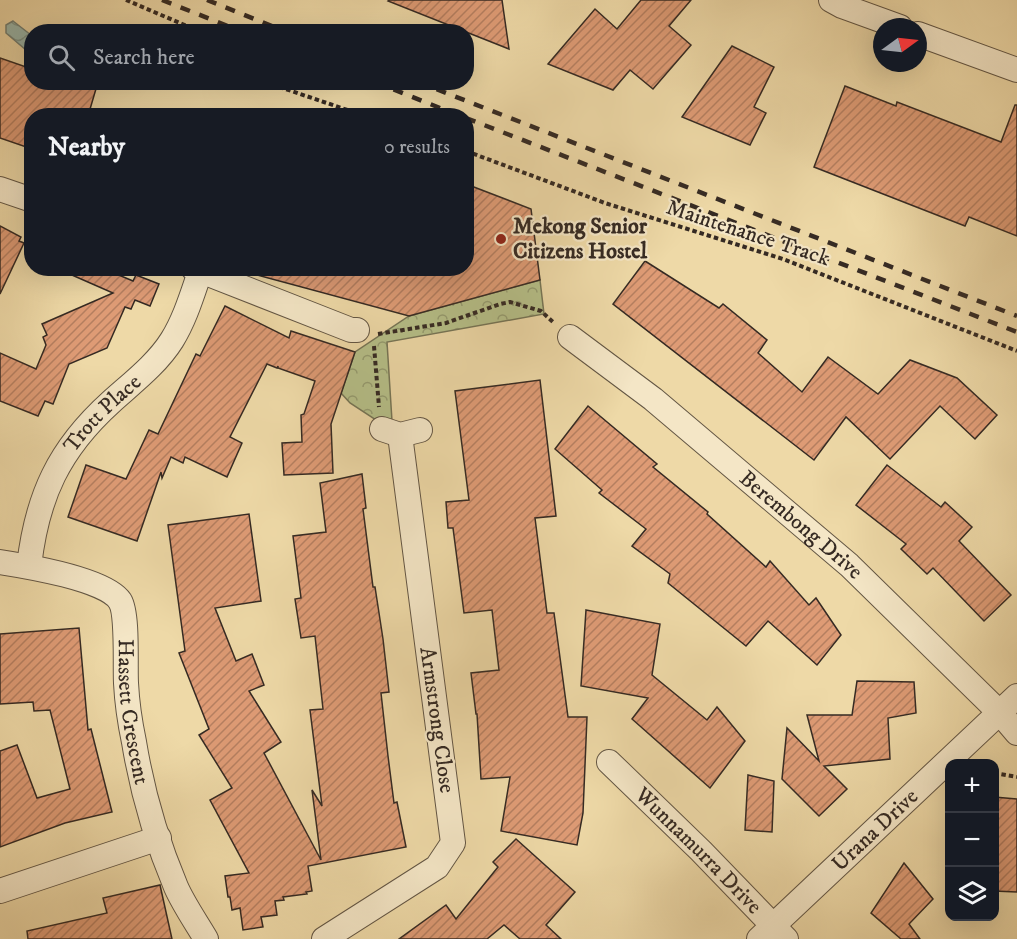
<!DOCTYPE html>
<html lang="en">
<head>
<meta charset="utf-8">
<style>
	:root { --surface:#171b24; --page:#20242c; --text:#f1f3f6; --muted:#9ea1a6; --line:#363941 }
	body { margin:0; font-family:"IM FELL DW Pica",serif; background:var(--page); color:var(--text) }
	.controls { position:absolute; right:18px; bottom:18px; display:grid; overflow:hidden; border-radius:12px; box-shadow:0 6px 24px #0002 }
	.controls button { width:54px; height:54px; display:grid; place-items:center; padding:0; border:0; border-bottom:2px solid var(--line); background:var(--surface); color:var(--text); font:30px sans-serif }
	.compass { position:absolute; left:873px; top:18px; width:54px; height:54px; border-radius:50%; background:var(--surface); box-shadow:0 6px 24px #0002; rotate:75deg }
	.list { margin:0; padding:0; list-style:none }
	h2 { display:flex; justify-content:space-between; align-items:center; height:78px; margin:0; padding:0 24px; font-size:26px }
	h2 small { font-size:20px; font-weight:400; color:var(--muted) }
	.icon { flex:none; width:33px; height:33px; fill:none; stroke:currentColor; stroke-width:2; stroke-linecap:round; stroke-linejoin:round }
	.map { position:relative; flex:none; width:1017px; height:939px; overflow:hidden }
	.search { position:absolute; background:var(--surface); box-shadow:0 6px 24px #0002; left:24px; top:24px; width:450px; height:66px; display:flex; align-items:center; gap:15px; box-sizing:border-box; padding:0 21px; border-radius:24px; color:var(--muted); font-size:22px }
	.panel { position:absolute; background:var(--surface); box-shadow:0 6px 24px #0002; left:24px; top:108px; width:450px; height:168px; border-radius:24px }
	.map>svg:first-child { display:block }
	.park { fill:url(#park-crowns); stroke:#767556; stroke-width:1.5 }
	.water { fill:url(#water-waves); stroke:#728076; stroke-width:1.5 }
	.building { fill:url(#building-hatch); stroke:#352a23; stroke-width:1.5 }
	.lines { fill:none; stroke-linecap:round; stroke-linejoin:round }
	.minor-casing { stroke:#635644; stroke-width:26 }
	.path { stroke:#352a23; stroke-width:4; stroke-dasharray:4.5 3; stroke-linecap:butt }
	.minor { stroke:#f4e6c6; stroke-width:24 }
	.rail { stroke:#352a23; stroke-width:4.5; stroke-dasharray:10 10; stroke-linecap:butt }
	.poi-dot { fill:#8f2418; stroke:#f4e6c6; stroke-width:2 }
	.labels { text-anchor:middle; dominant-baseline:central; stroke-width:4.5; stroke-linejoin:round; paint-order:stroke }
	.poi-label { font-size:22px; font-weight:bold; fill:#352a23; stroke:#f4e6c6; text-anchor:start }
	.street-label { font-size:22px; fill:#352a23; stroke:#f4e6c6 }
</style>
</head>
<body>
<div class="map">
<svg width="1017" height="939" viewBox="0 0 1017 939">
	<defs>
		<pattern id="park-crowns" width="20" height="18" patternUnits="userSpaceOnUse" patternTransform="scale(1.5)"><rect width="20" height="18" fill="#b6c089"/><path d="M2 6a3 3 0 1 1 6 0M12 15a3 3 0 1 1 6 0" fill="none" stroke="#959c70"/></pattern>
		<pattern id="water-waves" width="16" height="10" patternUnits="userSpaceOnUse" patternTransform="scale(1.5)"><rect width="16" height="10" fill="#9ab9ae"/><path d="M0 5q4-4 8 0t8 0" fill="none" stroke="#7e978d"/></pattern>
		<pattern id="building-hatch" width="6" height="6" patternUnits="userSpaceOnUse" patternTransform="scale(1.5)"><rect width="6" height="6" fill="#de9b75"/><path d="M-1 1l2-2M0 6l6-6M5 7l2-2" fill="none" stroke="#b57f60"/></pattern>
	</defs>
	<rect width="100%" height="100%" fill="#eed9a7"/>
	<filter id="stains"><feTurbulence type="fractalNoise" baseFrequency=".00333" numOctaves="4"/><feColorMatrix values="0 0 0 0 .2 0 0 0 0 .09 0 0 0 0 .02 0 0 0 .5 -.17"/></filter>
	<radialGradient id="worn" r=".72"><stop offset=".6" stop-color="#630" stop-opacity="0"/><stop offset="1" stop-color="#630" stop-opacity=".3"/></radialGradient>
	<path class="park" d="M540 280 544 314 387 342 392 421 382 424 350 403 341 393 355 352 409 316Z"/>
	<path class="water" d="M13 21 31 35V50H26L6 33V25Z"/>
	<g class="building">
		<path d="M389 0H502L509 49 388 1Z"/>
		<path d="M641 0H691L669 26 691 45 653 89 630 70 613 90 548 64 595 9 617 29Z"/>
		<path d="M732 46 774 67 754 107 766 113 750 145 682 117Z"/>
		<path d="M0 58 32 69V82H98L88 116H32V149L0 138Z"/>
		<path d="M845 86 896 106 897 102 1001 142 1015 105H1017V236L969 217 965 226 814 167Z"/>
		<path d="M466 184 531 209 540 280 409 316 257 275 258 268H466Z"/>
		<path d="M0 226 21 237 19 241 24 243 0 294Z"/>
		<path d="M645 261 719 308 723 304 767 340 758 353 802 392 828 357 878 394 910 360 957 378 997 415 975 439 940 406 890 459 846 417 814 460 613 304Z"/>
		<path d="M56 268H102L133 281 136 275 159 284 150 306 135 300 131 309 125 307 107 348 69 364 53 404 45 401 38 416 0 401V353L36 369 46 345 43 337 47 335 42 324 113 293Z"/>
		<path d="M225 306 289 338 291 331 355 352 331 424 333 473 284 475 282 443 302 442 301 415 304 414 315 381 278 368V366L277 368 267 364 230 437 242 443 227 477 185 457 183 463 171 457 162 478 161 472 137 541 68 517 86 465 126 479 149 430 158 434 196 354 200 356Z"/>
		<path d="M540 380 556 516 535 518 547 613H554L568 717H587L583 813 577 845 501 831 510 777 481 779 477 714H476L471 673 499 670 492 610 464 613 453 528H448L446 502 469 500 455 391Z"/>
		<path d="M588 406 657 464 653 467 708 512 707 514 766 567 770 561 809 605 816 598 841 635 817 665 768 621 746 646 668 583 670 574 632 546 646 529 599 493 602 490 555 449Z"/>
		<path d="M887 465 941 507 945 502 972 527 959 541 1011 595 984 621 933 568 927 574 901 549 906 544 856 505Z"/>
		<path d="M362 474 366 508 363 509 373 587H375L383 639 389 692 381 693 388 756 394 803 397 802 406 847 308 866 312 891 306 892 307 894 283 897 284 900 275 901 277 915 261 917 263 927 243 930 240 908 232 910 230 897H228L225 876 249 873 210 800 232 788 199 735 209 729 179 653 185 651 168 525 249 514 261 601 215 608 236 661 252 654 264 685 249 691 281 742 264 753 321 860 312 790 322 806 310 710 323 709 315 636 301 638 295 599 301 598 293 536 326 532 320 483Z"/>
		<path d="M586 610 660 624 652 675 707 720 717 707 745 741 710 788 632 719 648 698 581 686Z"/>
		<path d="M79 628 88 730 91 729 112 812 65 823 0 847V751L17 745 37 798 70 789 50 710 34 711 33 702 0 704V634Z"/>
		<path d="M857 681 914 682 916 713 888 718 890 759 824 766 847 789 819 816 782 779 787 728 819 761 807 715H852Z"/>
		<path d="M748 775 774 781 772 832 745 830Z"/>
		<path d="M994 797 1017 799V892L994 891Z"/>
		<path d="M516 839 575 892 546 925 561 939H520L504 925 487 939H399L446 905 456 919 498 867 493 862Z"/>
		<path d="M904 863 933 899 909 924 920 939H901L871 913Z"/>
		<path d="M160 885 172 939H28L27 931 107 913 103 898Z"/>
	</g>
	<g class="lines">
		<defs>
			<g id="minor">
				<path d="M831 0 842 6 900 27"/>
				<path d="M918 34 1017 70"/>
				<path d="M0 189 32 200"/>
				<path d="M193 268 351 330H357"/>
				<path id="s1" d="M570 337 653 399 849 565 1000 713 1017 733"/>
				<path d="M382 429 400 435 420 430"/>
				<path id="s2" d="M0 562C26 566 106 579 120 601 128 614 125 666 126 683 127 703 130 723 134 742 142 791 157 842 176 887 184 905 196 922 206 939"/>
				<path id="s3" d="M29 566C37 496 59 449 111 402 132 383 157 364 172 340 185 319 192 295 200 272"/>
				<path id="s4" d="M609 762 701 851 786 939"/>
				<path d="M0 891 159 838"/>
				<path d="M324 939 437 867 453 843 400 435"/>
				<path id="s5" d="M759 939 1017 696"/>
			</g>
		</defs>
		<use href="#minor" class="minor-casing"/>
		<g class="path">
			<path d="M126 0 201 32"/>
			<path d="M265 82 365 116"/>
			<path d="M466 151 605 203 783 259 1017 351"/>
			<path d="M378 334 446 323 500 304 510 302 541 311 553 322"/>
			<path d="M374 346 379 407"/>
			<path d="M994 773 1017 777"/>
		</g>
		<use href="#minor" class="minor"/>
		<g class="rail">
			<path d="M162 0 243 32"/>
			<path d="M207 0 287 32"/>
			<path d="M375 82 460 116"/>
			<path d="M418 82 1017 316"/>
			<path d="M466 118 1017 332"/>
		</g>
	</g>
	<circle class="poi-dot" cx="501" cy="239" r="6"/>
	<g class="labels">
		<g class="poi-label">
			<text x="513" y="226">Mekong Senior<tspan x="513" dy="25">Citizens Hostel</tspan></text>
		</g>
		<g class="street-label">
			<text transform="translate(748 233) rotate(18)">Maintenance Track</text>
			<text stroke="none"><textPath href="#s3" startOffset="174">Trott Place</textPath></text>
			<text stroke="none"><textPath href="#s1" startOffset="298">Berembong Drive</textPath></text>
			<text stroke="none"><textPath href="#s2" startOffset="240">Hassett Crescent</textPath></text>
			<text transform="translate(437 720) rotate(82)">Armstrong Close</text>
			<text stroke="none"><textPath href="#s5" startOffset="159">Urana Drive</textPath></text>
			<text stroke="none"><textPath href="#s4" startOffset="126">Wunnamurra Drive</textPath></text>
		</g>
	</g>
	<rect width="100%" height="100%" filter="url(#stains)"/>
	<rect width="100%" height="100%" fill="url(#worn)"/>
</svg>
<div class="controls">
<button>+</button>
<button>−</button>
<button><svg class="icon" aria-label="layers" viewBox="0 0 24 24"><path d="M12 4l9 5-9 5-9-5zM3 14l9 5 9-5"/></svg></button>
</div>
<svg class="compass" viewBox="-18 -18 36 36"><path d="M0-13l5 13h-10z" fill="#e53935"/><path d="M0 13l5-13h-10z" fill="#9ea1a6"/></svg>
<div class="search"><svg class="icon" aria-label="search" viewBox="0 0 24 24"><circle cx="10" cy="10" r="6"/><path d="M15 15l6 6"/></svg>Search here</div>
<section class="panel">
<h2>Nearby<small>0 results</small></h2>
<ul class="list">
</ul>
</section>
</div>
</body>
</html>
